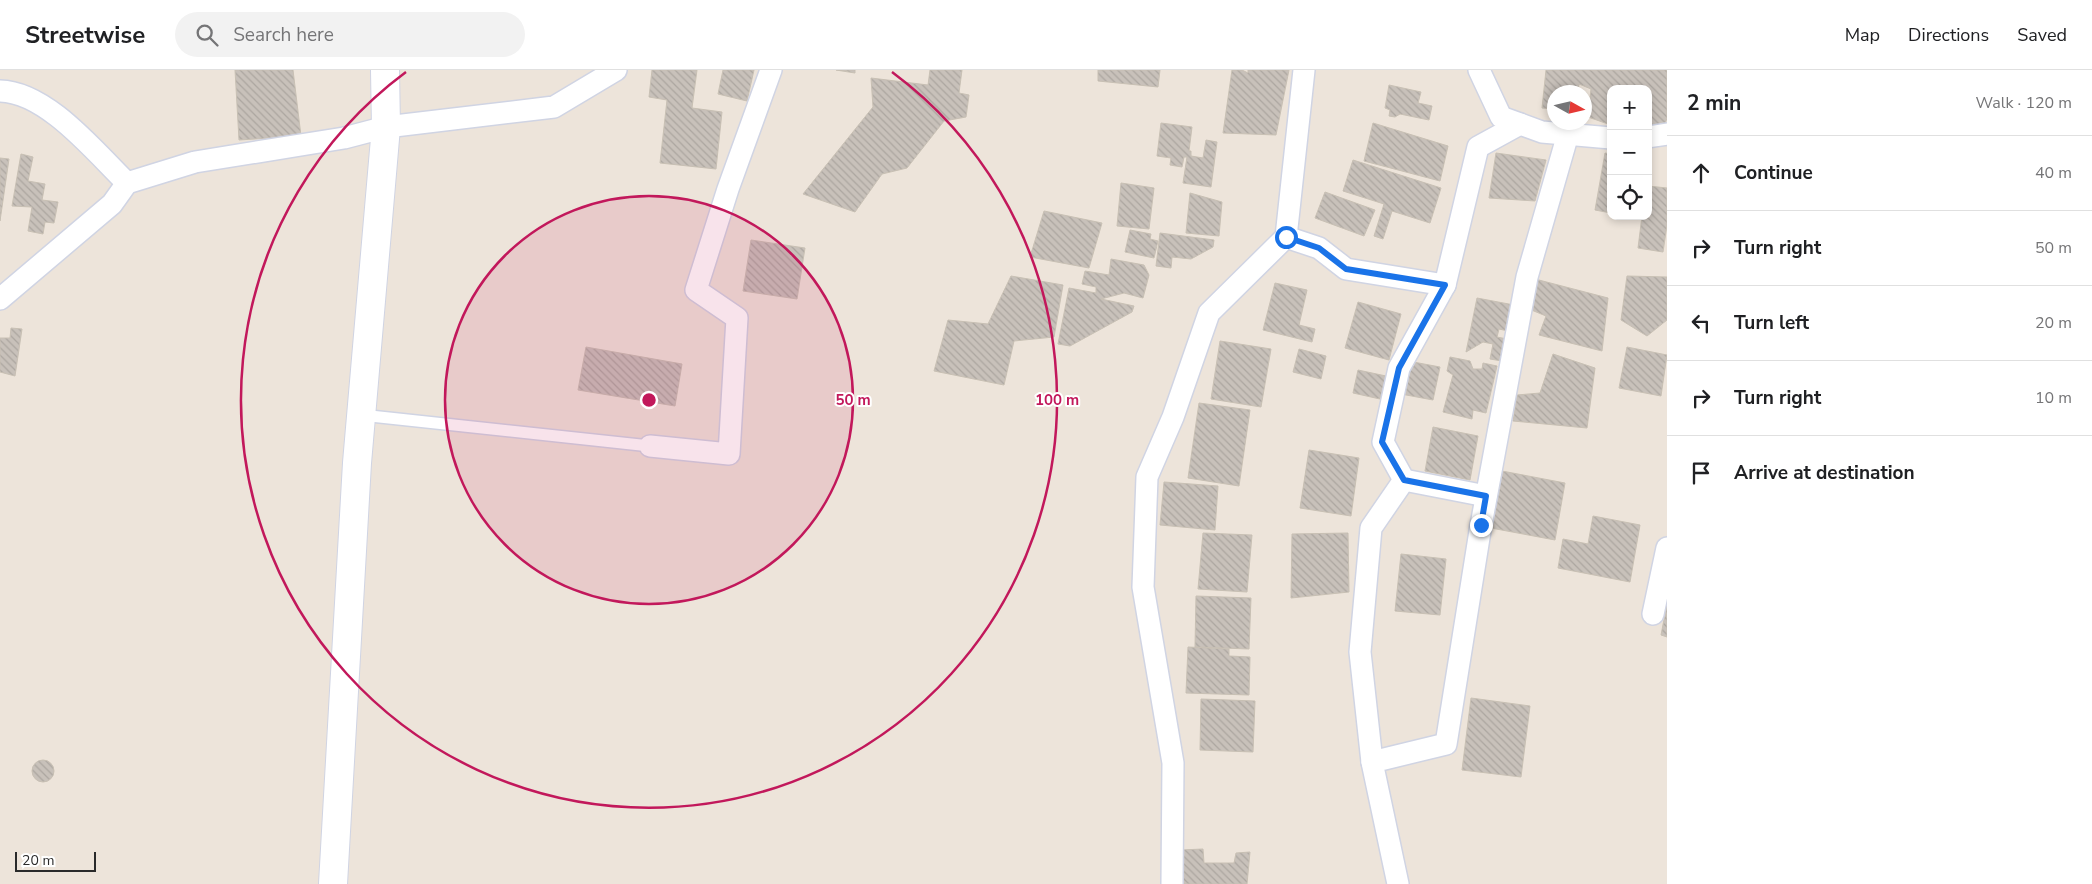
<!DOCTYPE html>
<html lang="en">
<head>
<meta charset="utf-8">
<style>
	:root { --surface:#fff; --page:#f2f2f2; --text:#202124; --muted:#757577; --line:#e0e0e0 }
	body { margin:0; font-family:"Nunito Sans",sans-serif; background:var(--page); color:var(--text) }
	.controls { position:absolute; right:15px; top:15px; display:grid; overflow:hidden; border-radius:10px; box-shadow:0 2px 8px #0003 }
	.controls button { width:45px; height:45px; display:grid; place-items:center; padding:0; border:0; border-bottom:1px solid var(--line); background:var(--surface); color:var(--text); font:25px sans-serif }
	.compass { position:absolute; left:1547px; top:15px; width:45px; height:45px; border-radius:50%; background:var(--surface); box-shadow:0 2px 8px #0003; rotate:98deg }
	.scale { position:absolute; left:15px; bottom:12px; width:81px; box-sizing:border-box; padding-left:5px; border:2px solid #2a2a2a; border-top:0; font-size:14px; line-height:18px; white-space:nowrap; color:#2a2a2a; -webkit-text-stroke:4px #fff; paint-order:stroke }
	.stop { position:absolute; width:15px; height:15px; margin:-11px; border:4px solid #1a73e8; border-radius:50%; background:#fff }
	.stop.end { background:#1a73e8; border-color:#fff; box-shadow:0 1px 5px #0008 }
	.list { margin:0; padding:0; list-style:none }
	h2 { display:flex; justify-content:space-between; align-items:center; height:65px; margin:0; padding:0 20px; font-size:21px }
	h2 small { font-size:16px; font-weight:400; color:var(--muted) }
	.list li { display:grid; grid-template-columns:32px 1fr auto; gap:15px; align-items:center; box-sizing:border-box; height:75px; padding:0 20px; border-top:1px solid var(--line) }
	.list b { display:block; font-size:19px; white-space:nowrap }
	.list em { font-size:16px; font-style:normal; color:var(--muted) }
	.icon { flex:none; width:28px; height:28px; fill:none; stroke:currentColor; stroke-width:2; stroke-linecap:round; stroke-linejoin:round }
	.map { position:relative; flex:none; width:1667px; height:814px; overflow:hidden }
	header { display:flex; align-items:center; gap:30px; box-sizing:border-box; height:70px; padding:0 25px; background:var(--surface); border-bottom:1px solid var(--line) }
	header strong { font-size:24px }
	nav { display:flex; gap:28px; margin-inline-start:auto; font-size:18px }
	.search { width:350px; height:45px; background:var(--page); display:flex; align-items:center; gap:12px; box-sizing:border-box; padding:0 18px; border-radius:28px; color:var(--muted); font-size:19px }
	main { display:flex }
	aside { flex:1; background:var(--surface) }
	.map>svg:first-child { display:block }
	.building { fill:url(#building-back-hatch); stroke:#c8c0b4 }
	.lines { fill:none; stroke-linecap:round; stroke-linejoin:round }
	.service-casing { stroke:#d0d4e3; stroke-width:14 }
	.minor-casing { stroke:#d0d4e3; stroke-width:24 }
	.secondary-casing { stroke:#d0d4e3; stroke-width:30 }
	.service { stroke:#fff; stroke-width:11 }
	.minor { stroke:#fff; stroke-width:21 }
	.secondary { stroke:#fff; stroke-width:28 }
	.route { stroke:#1a73e8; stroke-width:6 }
	.ring { fill:none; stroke:#c2185b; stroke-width:2.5 }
	.centre { fill:#c2185b; stroke:#fff; stroke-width:2.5 }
	.ring-label { font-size:15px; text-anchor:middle; font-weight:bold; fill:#c2185b; stroke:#fff; stroke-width:4; stroke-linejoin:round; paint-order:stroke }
</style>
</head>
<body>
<header>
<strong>Streetwise</strong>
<div class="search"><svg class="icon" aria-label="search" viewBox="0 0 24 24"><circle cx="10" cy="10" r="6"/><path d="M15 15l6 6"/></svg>Search here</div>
<nav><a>Map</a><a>Directions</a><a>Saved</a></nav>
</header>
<main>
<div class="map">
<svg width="1667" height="814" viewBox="0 0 1667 814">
	<defs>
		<pattern id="building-back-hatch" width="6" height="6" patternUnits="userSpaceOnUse" patternTransform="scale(1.25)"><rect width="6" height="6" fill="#c8c1ba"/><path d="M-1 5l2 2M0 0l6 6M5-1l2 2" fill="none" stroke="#aca6a0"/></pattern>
	</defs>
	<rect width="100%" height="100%" fill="#ede4da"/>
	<g class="building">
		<path d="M235 0H293L301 66 239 70Z"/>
		<path d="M652 0H697L692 38 722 42 716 99 660 93 667 30 649 27Z"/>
		<path d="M723 0H754L747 31 718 24Z"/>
		<path d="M836 0H855V3Z"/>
		<path d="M930 0H962L959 23 969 25 966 47 944 51 907 98 882 104 855 142 803 124 873 37 871 8 928 15Z"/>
		<path d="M1098 0H1160L1158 17 1098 11Z"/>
		<path d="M1232 0H1242L1248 3V0H1289L1276 65 1223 63Z"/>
		<path d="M1546 0H1667V48L1662 63 1648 61V19H1611V55L1588 47 1591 19 1579 14 1578 22H1554V39L1542 38Z"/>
		<path d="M1389 15 1421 22 1418 33 1432 36 1429 50 1400 44 1395 47 1389 46 1390 40 1385 38Z"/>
		<path d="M1161 53 1192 57 1189 81H1191V86L1203 88 1206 70 1217 72 1211 117 1183 113 1187 87H1184L1182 97 1170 95 1171 88 1157 86Z"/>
		<path d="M1373 53 1448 76 1440 111 1364 91Z"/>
		<path d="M1496 83 1546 90 1535 131 1489 128Z"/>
		<path d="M1605 83 1611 84V143L1595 140Z"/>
		<path d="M21 84 33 87 28 111 45 114 42 130 58 132 54 153 45 152 43 164 28 161 32 137 12 136Z"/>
		<path d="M0 88 9 89 0 151Z"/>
		<path d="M1353 90 1441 118 1430 153 1392 141 1383 169 1374 166 1384 134 1343 121Z"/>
		<path d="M1121 113 1154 118 1149 159 1117 156Z"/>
		<path d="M1648 116 1667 118V155L1663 182 1638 178 1642 146H1648Z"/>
		<path d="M1325 122 1375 140 1364 166 1315 148Z"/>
		<path d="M1190 123 1222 132 1219 166 1186 163Z"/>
		<path d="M1044 141 1102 153 1089 198 1030 187Z"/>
		<path d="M1130 160 1151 164 1150 169 1158 171 1154 188 1125 182Z"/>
		<path d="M1160 163 1214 170 1213 177 1191 189 1172 187 1171 198 1156 196Z"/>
		<path d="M751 170 805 178 797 229 743 221Z"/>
		<path d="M1111 189 1144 195 1149 205 1143 228 1124 223 1101 229 1134 236 1132 242 1070 276 1058 274 1069 218 1096 223V217L1082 214 1085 201 1109 205Z"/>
		<path d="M1011 206 1063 215 1054 267 1014 271 1004 315 934 301 948 250 988 254Z"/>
		<path d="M1627 206 1667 207V250L1647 266 1621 250Z"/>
		<path d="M1535 209 1608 228 1602 281 1539 265 1546 246 1529 239Z"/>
		<path d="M1275 213 1307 220 1299 255 1315 259 1312 272 1263 260Z"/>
		<path d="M1477 228 1514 235 1508 261 1499 259 1497 267 1507 269 1502 291 1490 289 1493 274 1483 272 1466 282Z"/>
		<path d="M1358 232 1401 244 1389 290 1345 278Z"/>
		<path d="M11 258 22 259 15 306 0 302V268H10Z"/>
		<path d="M1220 271 1271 279 1261 337 1211 329Z"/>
		<path d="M586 277 682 294 675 336 578 320Z"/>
		<path d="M1627 277 1667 285 1661 326 1619 318Z"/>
		<path d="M1299 279 1326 286 1321 309 1293 302Z"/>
		<path d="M1553 284 1595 298 1587 358 1513 351 1517 325 1540 323Z"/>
		<path d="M1450 287 1470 291 1473 299H1482L1483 293 1497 296 1486 343 1473 340 1472 349 1443 342 1453 305 1447 301Z"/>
		<path d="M1408 291 1440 297 1433 330 1401 324Z"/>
		<path d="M1358 300 1386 306 1380 329 1353 323Z"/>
		<path d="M1199 333 1250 340 1239 416 1188 408Z"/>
		<path d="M1433 357 1478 366 1470 410 1425 401Z"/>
		<path d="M1309 380 1359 388 1351 446 1300 438Z"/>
		<path d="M1502 401 1565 413 1555 470 1491 458Z"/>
		<path d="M1164 412 1218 416 1215 460 1160 455Z"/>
		<path d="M1593 446 1640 455 1630 512 1558 498 1563 469 1588 474Z"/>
		<path d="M1203 463 1252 465 1247 522 1198 519Z"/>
		<path d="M1348 463 1349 522 1291 528 1292 464Z"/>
		<path d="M1401 484 1446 489 1440 545 1395 541Z"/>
		<path d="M1196 526 1251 528 1249 579 1195 577Z"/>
		<path d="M1667 534V567L1661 565Z"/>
		<path d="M1188 577 1229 579V586L1250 587 1249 625 1186 623Z"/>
		<path d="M1471 628 1530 636 1521 707 1462 700Z"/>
		<path d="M1201 629 1255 631 1253 682 1200 680Z"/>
		<circle cx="43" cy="701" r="11"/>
		<path d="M1203 779 1204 793H1234L1236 783 1250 782 1247 814H1182L1181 780Z"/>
	</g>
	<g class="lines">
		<defs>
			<path id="service" d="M361 345 650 376"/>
			<g id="minor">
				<path d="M1479 0 1501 47 1542 62 1611 68"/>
				<path d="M0 21C47 22 95 82 127 113"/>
				<path d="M1648 67 1667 64"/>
				<path d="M1286 167 1319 178 1346 199 1445 215"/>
				<path d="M0 229 112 134 127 113 195 92 344 68 386 57 554 37 616 0"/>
				<path d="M650 376 729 384 737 248 696 220 728 119 771 0"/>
				<path d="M1486 426 1404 410 1383 372 1399 298 1445 215 1478 77 1520 54"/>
				<path d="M1653 544 1667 478"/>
				<path d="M1372 692 1360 582 1371 458 1404 410"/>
				<path d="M1172 814 1173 693 1143 517 1147 407 1173 347 1209 243 1286 167 1304 0"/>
				<path d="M1398 814 1372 692 1446 674 1481 455 1527 207 1568 64"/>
			</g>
			<path id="secondary" d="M333 814 357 393 386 57 385 0"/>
		</defs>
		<use href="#service" class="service-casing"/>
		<use href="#minor" class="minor-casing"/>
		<use href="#secondary" class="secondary-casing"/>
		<use href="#service" class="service"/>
		<use href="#minor" class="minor"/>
		<use href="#secondary" class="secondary"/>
	</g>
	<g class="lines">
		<path class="route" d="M1286 167 1319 178 1346 199 1445 215 1399 298 1382 372 1404 410 1486 426 1481 455"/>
	</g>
	<circle cx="649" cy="330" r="204" fill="#c2185b" fill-opacity=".12"/>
	<g class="ring">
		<circle cx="649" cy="330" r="204"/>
		<path d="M892 2A408 408 0 1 1 406 2"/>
	</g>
	<circle cx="649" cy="330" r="8" class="centre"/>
	<g class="ring-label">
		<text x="853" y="335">50 m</text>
		<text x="1057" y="335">100 m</text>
	</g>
</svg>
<div class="controls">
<button>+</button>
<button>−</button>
<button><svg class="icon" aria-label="locate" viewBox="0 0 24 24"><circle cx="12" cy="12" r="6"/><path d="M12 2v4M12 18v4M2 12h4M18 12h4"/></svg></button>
</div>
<svg class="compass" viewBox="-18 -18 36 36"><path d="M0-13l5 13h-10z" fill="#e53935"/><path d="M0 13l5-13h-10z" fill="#757577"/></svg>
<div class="scale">20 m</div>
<div class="stop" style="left:1286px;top:167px"></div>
<div class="stop end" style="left:1481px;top:455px"></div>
</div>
<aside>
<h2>2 min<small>Walk · 120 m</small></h2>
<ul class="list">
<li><svg class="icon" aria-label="ahead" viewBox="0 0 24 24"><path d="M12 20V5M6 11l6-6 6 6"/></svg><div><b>Continue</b></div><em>40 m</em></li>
<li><svg class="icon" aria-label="right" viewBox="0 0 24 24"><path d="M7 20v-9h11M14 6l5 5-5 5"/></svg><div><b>Turn right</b></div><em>50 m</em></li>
<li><svg class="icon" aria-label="left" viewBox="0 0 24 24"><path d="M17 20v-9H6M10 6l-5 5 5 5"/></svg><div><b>Turn left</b></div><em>20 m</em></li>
<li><svg class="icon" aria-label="right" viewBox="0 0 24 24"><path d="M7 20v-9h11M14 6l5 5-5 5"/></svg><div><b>Turn right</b></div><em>10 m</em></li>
<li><svg class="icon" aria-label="arrive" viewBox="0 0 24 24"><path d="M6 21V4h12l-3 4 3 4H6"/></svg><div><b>Arrive at destination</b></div></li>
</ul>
</aside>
</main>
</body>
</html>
